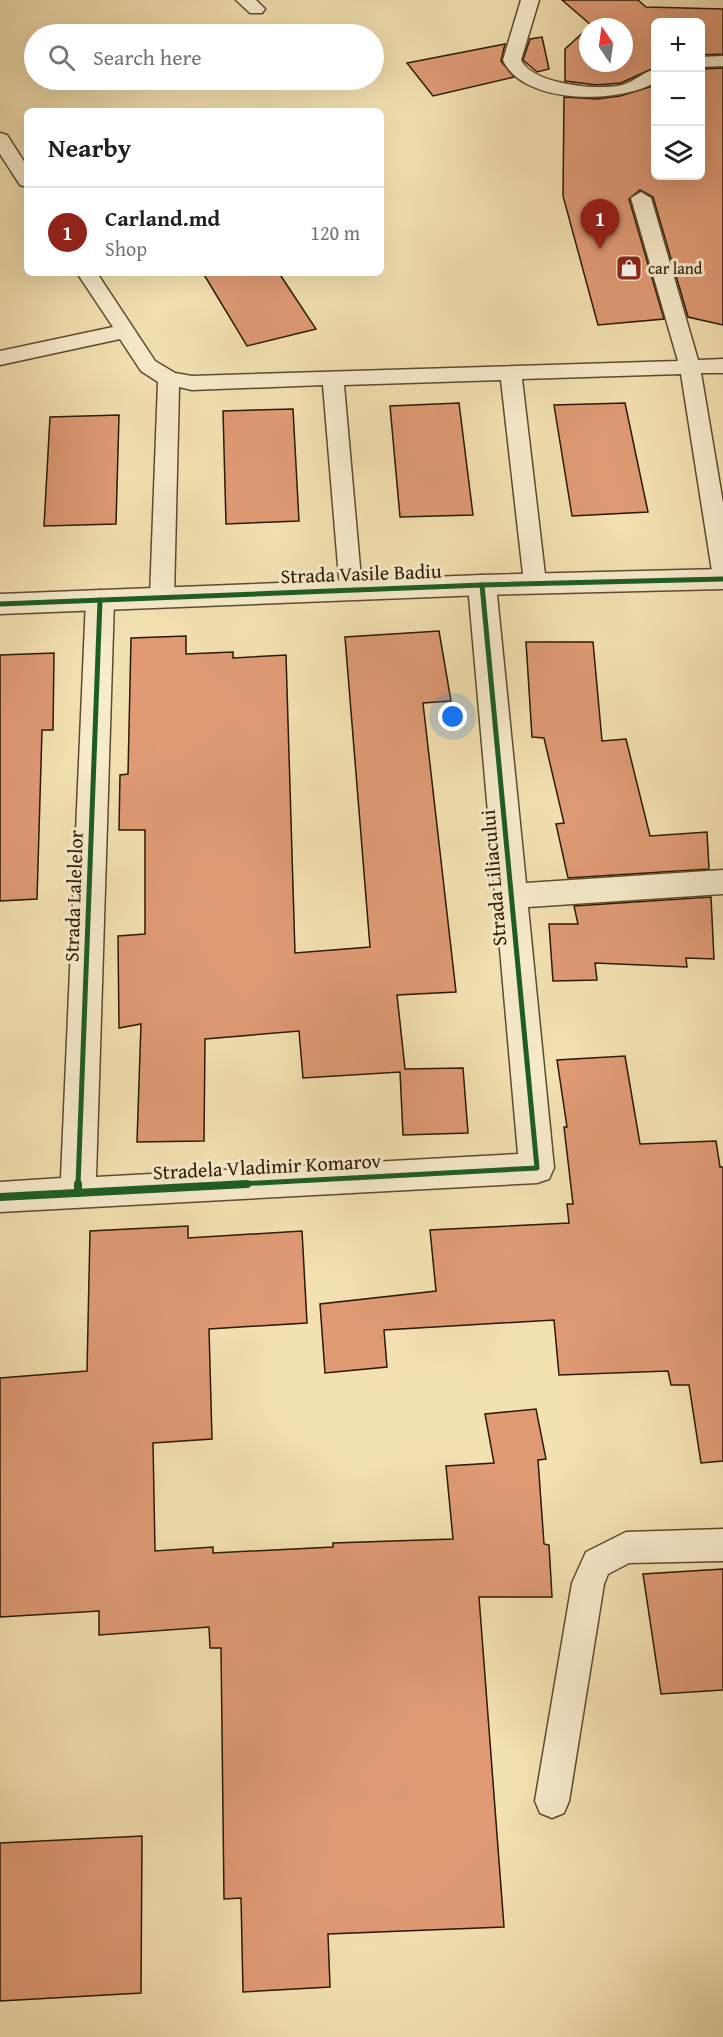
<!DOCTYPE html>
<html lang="en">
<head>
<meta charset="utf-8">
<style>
	:root { --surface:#fff; --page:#f6f6f6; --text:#202124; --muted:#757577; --line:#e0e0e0; --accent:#8f2418 }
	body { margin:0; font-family:"Gentium Book Plus",serif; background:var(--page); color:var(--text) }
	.controls { position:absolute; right:18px; top:18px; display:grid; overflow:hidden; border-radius:9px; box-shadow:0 6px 24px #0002 }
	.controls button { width:54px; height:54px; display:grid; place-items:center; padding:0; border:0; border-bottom:2px solid var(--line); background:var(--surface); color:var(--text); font:30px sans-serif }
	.compass { position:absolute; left:579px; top:18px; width:54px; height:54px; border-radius:50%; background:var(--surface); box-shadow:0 6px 24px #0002; rotate:347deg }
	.you { position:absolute; left:453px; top:717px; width:21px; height:21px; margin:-15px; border:4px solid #fff; border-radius:50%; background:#1a73e8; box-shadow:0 0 0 9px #1a73e833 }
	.badge { display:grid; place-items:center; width:39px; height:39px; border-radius:50%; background:var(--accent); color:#fff; font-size:20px; font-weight:700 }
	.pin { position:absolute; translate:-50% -50px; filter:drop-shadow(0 2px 3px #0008) }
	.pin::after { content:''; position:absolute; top:32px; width:21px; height:18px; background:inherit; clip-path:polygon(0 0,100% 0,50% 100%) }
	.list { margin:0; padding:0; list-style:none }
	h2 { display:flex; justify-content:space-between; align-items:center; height:78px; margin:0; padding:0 24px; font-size:26px }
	h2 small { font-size:20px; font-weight:400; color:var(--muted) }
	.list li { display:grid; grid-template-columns:39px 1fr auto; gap:18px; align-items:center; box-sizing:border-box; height:90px; padding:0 24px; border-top:2px solid var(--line) }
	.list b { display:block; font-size:22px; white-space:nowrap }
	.list p { margin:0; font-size:20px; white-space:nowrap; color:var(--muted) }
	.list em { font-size:20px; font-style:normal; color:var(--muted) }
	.icon { flex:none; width:33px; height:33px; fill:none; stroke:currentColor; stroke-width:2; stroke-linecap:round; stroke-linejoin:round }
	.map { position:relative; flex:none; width:723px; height:2037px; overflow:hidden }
	.search { position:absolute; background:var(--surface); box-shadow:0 6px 24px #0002; left:24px; top:24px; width:360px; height:66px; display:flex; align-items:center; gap:15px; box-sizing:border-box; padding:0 21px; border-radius:33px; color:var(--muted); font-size:22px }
	.panel { position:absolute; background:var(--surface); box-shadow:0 6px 24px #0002; left:24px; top:108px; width:360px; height:168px; border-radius:9px }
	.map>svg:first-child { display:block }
	.building { fill:#e09b75; stroke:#291902; stroke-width:1.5 }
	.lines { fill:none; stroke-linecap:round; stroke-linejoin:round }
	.service-casing { stroke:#5c4b2e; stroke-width:3 }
	.minor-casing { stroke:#5c4b2e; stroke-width:3 }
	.tertiary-casing { stroke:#5c4b2e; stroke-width:3 }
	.service { fill:#f8eccc; fill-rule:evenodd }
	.minor { fill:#f8eccc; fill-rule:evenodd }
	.tertiary { fill:#f8eccc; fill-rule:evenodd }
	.cycleway-far1-casing { stroke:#f8eccc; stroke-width:9 }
	.cycleway-casing { stroke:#f8eccc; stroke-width:11 }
	.cycleway-far1 { stroke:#1b5e20; stroke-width:5 }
	.cycleway { stroke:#1b5e20; stroke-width:8 }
	.labels { text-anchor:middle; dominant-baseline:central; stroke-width:6; stroke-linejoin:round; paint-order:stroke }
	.far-poi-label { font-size:16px; fill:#291902; stroke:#f8eccc; text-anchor:start }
	.street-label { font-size:20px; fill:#291902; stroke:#f8eccc }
</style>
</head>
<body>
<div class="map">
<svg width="723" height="2037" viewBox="0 0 723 2037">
	<rect width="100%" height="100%" fill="#f4e1b1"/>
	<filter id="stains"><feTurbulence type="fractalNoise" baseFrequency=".00333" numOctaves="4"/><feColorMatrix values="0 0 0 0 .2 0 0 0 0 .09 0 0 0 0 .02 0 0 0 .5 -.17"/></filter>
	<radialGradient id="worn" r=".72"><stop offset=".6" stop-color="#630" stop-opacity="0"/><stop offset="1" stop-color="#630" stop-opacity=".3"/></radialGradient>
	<g class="building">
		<path d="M562 0H638L646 7 723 9V54L700 55V22H656V67L621 83 597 85 565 81V49L588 28V63H624V27H589L591 25Z"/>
		<path d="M542 37 549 69 537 72 523 60 530 39Z"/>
		<path d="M505 44 501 61 514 77 433 96 407 63Z"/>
		<path d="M723 68V325L688 317 653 197 640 190 629 199 664 319 598 325 563 196 564 97 597 99 620 96 656 85V176H700V69Z"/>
		<path d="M203 273H279L316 329 247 346Z"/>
		<path d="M459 403 473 515 400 517 390 406Z"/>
		<path d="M625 403 648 512 572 516 554 405Z"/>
		<path d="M293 409 299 521 226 524 223 411Z"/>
		<path d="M119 415 116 524 44 526 50 417Z"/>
		<path d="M439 631 451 701 423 703 456 992 397 995 405 1069 463 1068 468 1133 403 1135 400 1072 303 1078 299 1031 205 1039 204 1141 137 1142 141 1024 119 1028 118 936 145 934V830H119L120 775 128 774 131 638 186 636V654L233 652V658L286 655 295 953 370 947 345 637Z"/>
		<path d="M526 642H593L602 741 626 739 650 836 707 832 709 869 568 878 556 824 564 823 544 738 532 737Z"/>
		<path d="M54 653 53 730H42L37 899 0 901V655Z"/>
		<path d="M711 897 714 959 686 958 687 967 595 963 597 980 553 981 549 924H578L574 906Z"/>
		<path d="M625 1056 640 1144 716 1141 720 1167H723V1461L701 1463 689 1385H671L668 1371 559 1375 554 1320 384 1330 387 1367 325 1373 320 1304 436 1291 430 1230 569 1223 567 1204H573L564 1127H567L557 1060Z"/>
		<path d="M188 1226V1238L302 1231 307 1323 209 1329 212 1439 153 1443 155 1551 213 1547V1553L333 1547V1543L453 1539 446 1466 494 1463 485 1414 536 1409 546 1459 538 1460 544 1544 549 1545 552 1597H479L504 1927 328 1934 330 1987 243 1992 241 1898 224 1899 221 1648H210L209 1627 99 1635V1611L0 1617V1378L87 1371 90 1231Z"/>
		<path d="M723 1569V1690L661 1694 643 1574Z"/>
		<path d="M142 1836 141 1993 0 2001V1843Z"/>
	</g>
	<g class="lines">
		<defs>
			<g id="service">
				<path d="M236 0H256L265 9 262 13H250Z"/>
				<path d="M521 0H539L521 60C532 84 597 91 622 85 634 82 643 72 656 69V82C619 104 523 105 503 60Z"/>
				<path d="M723 56V66L700 67V57Z"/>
				<path d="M0 133 7 135 27 166V187L20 185 0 154Z"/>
				<path d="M641 192 651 198 698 360 723 359V373H701L723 503V579L715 577 712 571 681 374 522 379 546 583 543 589 535 591 527 589 524 583 501 380 344 385 362 590 359 596 351 598 343 596 340 590 323 385 192 390 179 387 174 597 170 603 162 605 154 603 150 597 158 382 141 371 120 339 0 365V351L113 327 77 273H97L155 361 175 373 192 376 678 361 631 198Z"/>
				<path d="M723 1529V1561L629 1563 608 1574 604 1584 569 1801 564 1813 552 1818 540 1813 535 1801 572 1583 586 1552 626 1532Z"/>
			</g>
			<path id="minor" d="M482 575 492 578 496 585 526 883 723 870V894L528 907 554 1168 549 1179 537 1183 0 1212V1182L61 1178 86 600 90 593 100 590 110 593 114 600 96 1177 518 1154 468 585 472 578Z"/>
			<path id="tertiary" d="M723 569V589L482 595 0 614V594L482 575Z"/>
		</defs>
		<use href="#service" class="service-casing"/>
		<use href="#minor" class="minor-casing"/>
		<use href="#tertiary" class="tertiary-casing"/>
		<use href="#service" class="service"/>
		<use href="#minor" class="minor"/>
		<use href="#tertiary" class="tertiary"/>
		<defs>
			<g id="cycleway-far1">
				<path d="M0 604 482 585 723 579"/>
				<path d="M78 1185 100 600"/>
				<path d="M220 1185 537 1168 482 585"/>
			</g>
			<g id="cycleway">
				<path d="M78 1193V1184"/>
				<path d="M0 1197 247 1184"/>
			</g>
		</defs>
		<use href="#cycleway-far1" class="cycleway-far1-casing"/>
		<use href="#cycleway" class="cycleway-casing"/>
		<use href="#cycleway-far1" class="cycleway-far1"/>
		<use href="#cycleway" class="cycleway"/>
	</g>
	<defs>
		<symbol id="shop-square" viewBox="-11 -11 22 22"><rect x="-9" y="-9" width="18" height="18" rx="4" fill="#8f2418" stroke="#f8eccc"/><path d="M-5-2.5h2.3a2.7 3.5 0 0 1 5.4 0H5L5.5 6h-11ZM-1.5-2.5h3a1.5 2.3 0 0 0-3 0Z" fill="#fff"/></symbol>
	</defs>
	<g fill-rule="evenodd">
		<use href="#shop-square" x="614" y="253" width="30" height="30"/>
	</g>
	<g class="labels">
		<g class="far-poi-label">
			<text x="648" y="268">car land</text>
		</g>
		<g class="street-label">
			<text transform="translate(361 573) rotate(-2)">Strada Vasile Badiu</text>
			<text transform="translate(493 878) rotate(-95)">Strada Liliacului</text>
			<text transform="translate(73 896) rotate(-88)">Strada Lalelelor</text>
			<text transform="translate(267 1166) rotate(-3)">Stradela Vladimir Komarov</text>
		</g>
	</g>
	<rect width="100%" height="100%" filter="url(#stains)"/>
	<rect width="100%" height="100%" fill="url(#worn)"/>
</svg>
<div class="controls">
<button>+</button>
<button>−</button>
<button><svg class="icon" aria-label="layers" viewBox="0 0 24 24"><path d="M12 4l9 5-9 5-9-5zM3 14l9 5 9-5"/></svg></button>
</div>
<svg class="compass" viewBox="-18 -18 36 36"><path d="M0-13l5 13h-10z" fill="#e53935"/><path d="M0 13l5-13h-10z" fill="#757577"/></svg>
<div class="you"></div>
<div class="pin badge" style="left:600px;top:249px">1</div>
<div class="search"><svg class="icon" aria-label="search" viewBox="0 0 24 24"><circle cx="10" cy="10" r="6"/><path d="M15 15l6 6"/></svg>Search here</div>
<section class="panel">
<h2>Nearby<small></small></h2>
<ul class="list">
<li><span class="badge">1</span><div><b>Carland.md</b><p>Shop</p></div><em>120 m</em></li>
</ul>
</section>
</div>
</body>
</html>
